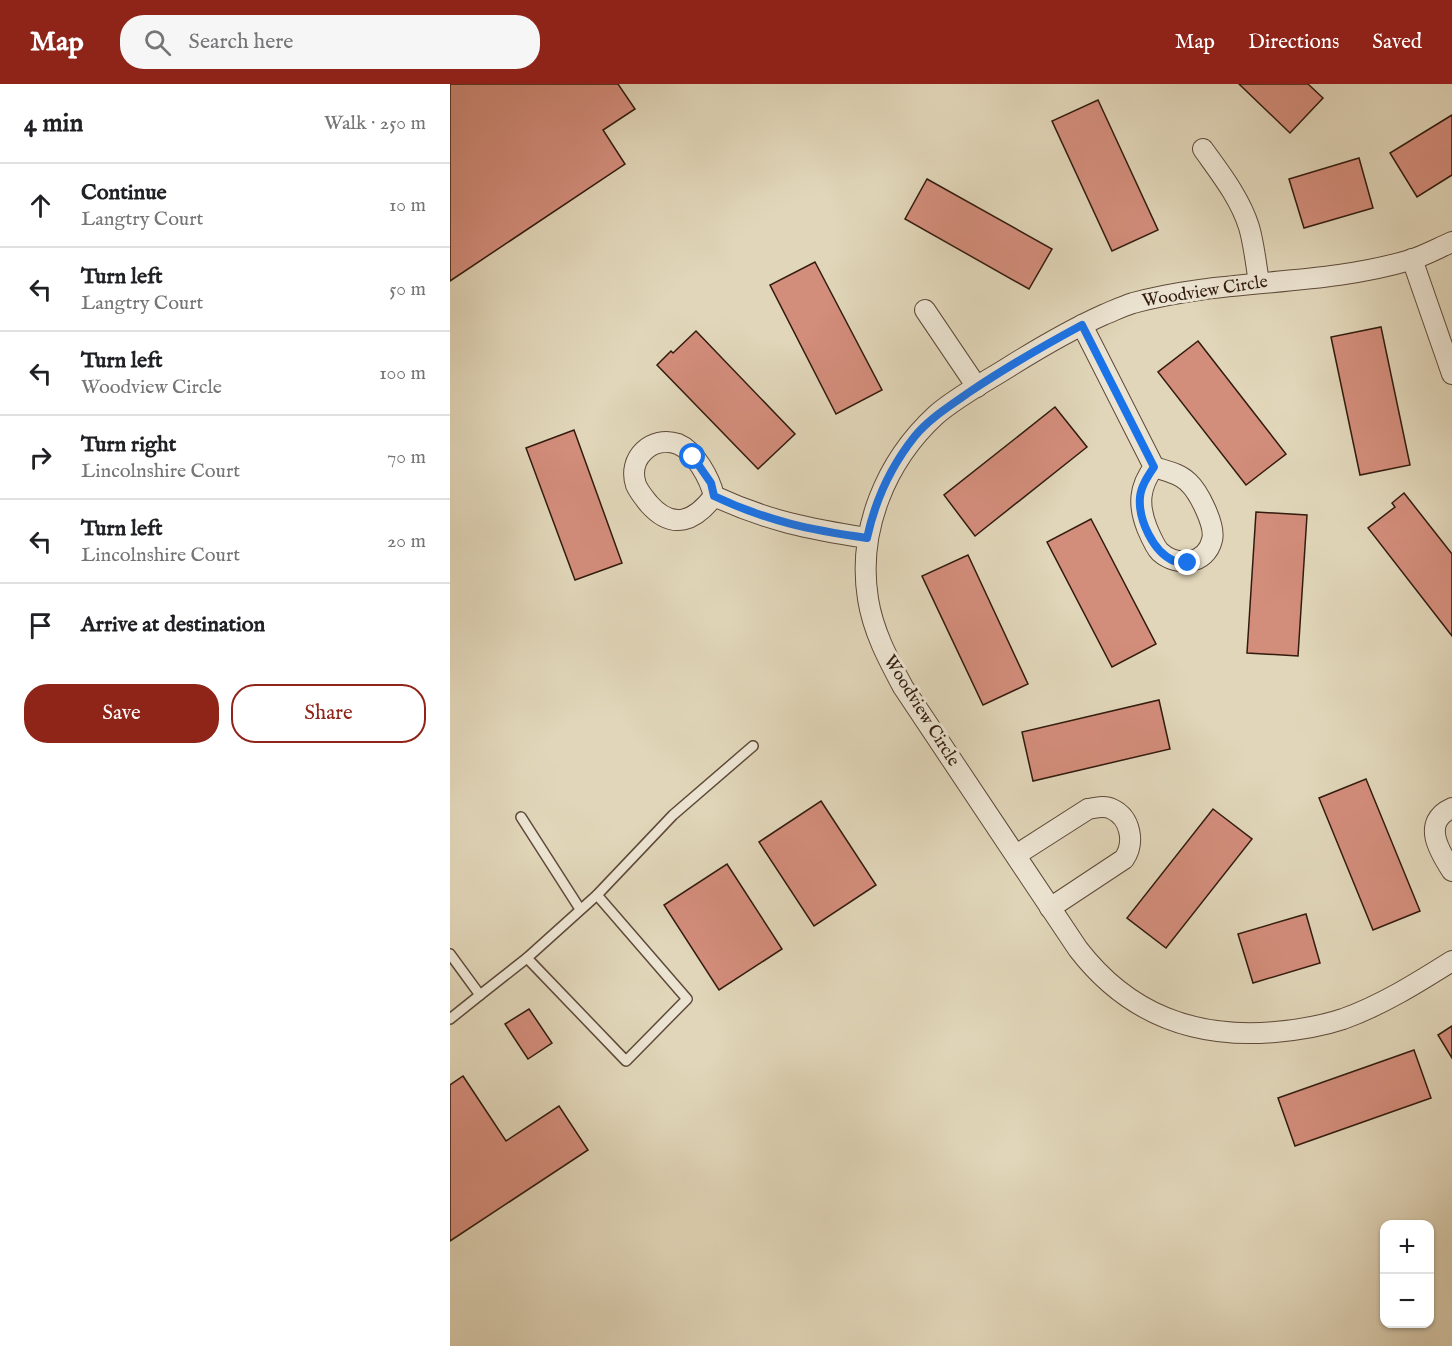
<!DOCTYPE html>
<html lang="en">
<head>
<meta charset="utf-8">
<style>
	:root { --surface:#fff; --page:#f6f6f6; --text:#202124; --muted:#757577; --line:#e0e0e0; --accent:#8f2418 }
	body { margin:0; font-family:"IM FELL English",serif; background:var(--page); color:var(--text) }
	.controls { position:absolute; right:18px; bottom:18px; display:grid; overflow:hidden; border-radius:12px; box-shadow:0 2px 4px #0004 }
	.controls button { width:54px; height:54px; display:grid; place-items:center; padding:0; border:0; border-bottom:2px solid var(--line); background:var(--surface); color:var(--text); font:30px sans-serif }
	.stop { position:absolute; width:18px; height:18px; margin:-14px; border:4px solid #1a73e8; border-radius:50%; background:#fff }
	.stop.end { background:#1a73e8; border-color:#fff; box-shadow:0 2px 6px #0008 }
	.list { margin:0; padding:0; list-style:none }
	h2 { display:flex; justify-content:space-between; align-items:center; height:78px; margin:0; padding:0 24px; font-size:26px }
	h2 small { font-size:20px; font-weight:400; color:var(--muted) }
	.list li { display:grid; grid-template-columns:39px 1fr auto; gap:18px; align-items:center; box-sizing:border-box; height:84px; padding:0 24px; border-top:2px solid var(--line) }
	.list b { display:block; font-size:22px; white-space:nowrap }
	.list p { margin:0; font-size:20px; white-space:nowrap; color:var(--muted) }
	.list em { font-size:20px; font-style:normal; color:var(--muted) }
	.actions { display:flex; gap:12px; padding:18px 24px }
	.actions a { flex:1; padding:14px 0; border:2px solid var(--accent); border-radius:24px; text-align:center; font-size:21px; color:var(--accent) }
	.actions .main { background:var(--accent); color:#fff }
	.icon { flex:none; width:33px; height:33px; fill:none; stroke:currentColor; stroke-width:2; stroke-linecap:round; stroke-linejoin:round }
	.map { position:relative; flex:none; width:1002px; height:1262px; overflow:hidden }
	header { display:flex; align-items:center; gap:36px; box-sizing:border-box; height:84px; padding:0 30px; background:var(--accent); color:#fff }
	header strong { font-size:28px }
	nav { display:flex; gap:33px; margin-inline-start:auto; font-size:21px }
	.search { width:420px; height:54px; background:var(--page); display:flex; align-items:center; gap:15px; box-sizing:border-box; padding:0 21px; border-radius:24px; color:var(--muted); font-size:22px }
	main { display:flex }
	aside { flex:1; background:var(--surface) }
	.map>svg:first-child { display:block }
	.building { fill:#d38d7b; stroke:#321b0e; stroke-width:1.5 }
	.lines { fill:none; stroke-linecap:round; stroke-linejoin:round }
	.service-casing { stroke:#5e4a39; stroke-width:12 }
	.minor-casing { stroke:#5e4a39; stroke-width:22 }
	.service { stroke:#ece4d2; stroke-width:9 }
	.minor { stroke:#ece4d2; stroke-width:20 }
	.route { stroke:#1a73e8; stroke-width:8 }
	.labels { text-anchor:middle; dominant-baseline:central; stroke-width:6; stroke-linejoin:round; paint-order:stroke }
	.street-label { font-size:18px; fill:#321b0e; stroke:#ece4d2 }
</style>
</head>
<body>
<header>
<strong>Map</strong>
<div class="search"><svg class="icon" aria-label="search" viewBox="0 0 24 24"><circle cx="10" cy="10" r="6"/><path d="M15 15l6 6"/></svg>Search here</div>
<nav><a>Map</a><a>Directions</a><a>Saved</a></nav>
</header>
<main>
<aside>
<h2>4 min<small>Walk · 250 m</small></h2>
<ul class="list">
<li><svg class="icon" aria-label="ahead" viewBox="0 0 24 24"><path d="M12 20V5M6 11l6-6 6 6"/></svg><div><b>Continue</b><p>Langtry Court</p></div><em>10 m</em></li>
<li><svg class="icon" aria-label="left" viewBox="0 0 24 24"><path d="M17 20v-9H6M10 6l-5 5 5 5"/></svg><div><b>Turn left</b><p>Langtry Court</p></div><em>50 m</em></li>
<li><svg class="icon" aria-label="left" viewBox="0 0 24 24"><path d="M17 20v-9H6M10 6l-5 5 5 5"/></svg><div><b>Turn left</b><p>Woodview Circle</p></div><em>100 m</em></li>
<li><svg class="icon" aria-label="right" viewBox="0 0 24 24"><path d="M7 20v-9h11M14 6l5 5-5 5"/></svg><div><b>Turn right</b><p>Lincolnshire Court</p></div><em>70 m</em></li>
<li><svg class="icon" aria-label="left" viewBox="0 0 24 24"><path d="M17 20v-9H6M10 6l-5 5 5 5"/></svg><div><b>Turn left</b><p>Lincolnshire Court</p></div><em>20 m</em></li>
<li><svg class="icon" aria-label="arrive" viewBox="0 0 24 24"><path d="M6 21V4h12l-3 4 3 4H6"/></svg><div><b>Arrive at destination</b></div></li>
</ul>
<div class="actions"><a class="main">Save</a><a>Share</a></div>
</aside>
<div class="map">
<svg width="1002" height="1262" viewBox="0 0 1002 1262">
	<rect width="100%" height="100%" fill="#e1d6b9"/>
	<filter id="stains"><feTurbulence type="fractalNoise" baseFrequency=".00333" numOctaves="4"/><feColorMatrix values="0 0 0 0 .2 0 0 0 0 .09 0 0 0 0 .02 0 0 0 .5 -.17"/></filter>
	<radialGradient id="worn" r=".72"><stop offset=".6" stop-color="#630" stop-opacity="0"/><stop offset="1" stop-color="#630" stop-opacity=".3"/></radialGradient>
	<g class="building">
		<path d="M0 0H168L185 25 153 46 175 80 0 197Z"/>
		<path d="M789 0H858L873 14 840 49Z"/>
		<path d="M648 16 708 146 662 167 602 37Z"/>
		<path d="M1002 31V91L967 113 940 69Z"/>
		<path d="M909 74 923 124 854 144 839 95Z"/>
		<path d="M477 95 602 165 579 205 455 135Z"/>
		<path d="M365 178 432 306 386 330 320 201Z"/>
		<path d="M931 243 960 381 910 391 881 253Z"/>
		<path d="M246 247 345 350 308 385 207 281 221 267 223 269Z"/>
		<path d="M748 257 836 370 796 401 708 288Z"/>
		<path d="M605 323 637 363 525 452 494 411Z"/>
		<path d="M124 346 172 479 125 496 76 364Z"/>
		<path d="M954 409 1002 470V552L918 444 945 423 942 419Z"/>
		<path d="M806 428 857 431 848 572 797 569Z"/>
		<path d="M641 435 706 560 662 583 597 458Z"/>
		<path d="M518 471 578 600 533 621 472 492Z"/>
		<path d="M709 616 720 665 583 697 572 648Z"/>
		<path d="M916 695 970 827 923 846 869 714Z"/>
		<path d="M371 717 426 801 364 842 309 758Z"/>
		<path d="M763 725 802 755 716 864 677 834Z"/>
		<path d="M277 780 332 865 269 906 214 821Z"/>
		<path d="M856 830 870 879 803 899 788 850Z"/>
		<path d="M79 925 102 959 78 975 55 940Z"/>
		<path d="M1002 942V974L988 951Z"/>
		<path d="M964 966 981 1014 845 1062 828 1014Z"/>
		<path d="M13 992 56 1057 109 1022 138 1066 0 1157V1001Z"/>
	</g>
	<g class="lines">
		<defs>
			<g id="service">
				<path d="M71 733 130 825"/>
				<path d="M0 870 30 911 0 935"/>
				<path d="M77 874 176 977 237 915 147 811"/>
				<path d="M30 911 77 874 147 811 223 731 303 662"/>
			</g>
			<g id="minor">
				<path d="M753 65C770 89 790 114 799 143 804 160 806 180 809 199"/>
				<path d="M1002 158C988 164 974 172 960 176 870 203 774 194 683 219 673 222 663 227 653 231 622 245 591 263 562 281 537 297 508 312 486 331 436 377 407 446 418 515 423 547 438 575 453 603L628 865C678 930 744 955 825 948 847 946 872 942 893 935 932 921 967 899 1002 877"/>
				<path d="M962 175 1002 290"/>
				<path d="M475 226 527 303"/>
				<path d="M632 241 704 383C716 387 729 389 738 398 749 408 766 442 762 456 756 481 727 483 710 468 705 463 700 451 697 444 688 421 689 403 704 383"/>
				<path d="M264 412C260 395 245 367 228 360 202 351 177 374 186 401 189 408 195 415 199 420 223 447 245 437 264 412 318 437 359 445 417 454"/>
				<path d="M1002 724C971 738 989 767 1002 787"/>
				<path d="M566 771 638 725C645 724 654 721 662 725 681 734 685 759 674 775L600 824"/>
			</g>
		</defs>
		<use href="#service" class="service-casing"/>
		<use href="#minor" class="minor-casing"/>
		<use href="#service" class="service"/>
		<use href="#minor" class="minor"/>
	</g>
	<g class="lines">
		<path class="route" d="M243 373 261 399 264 412C317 437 360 446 417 454 425 417 441 382 465 352 480 334 500 322 518 309 555 284 593 262 632 241L704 383C698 392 691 402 690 413 688 435 703 468 724 477 728 479 734 479 738 479"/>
	</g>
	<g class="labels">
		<g class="street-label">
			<text transform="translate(755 208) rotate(-9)">Woodview Circle</text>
			<text transform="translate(471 627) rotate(58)">Woodview Circle</text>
		</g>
	</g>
	<rect width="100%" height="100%" filter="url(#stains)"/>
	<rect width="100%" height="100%" fill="url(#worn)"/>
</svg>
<div class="controls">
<button>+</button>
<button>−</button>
</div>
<div class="stop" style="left:243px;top:373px"></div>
<div class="stop end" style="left:738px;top:479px"></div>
</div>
</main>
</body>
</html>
